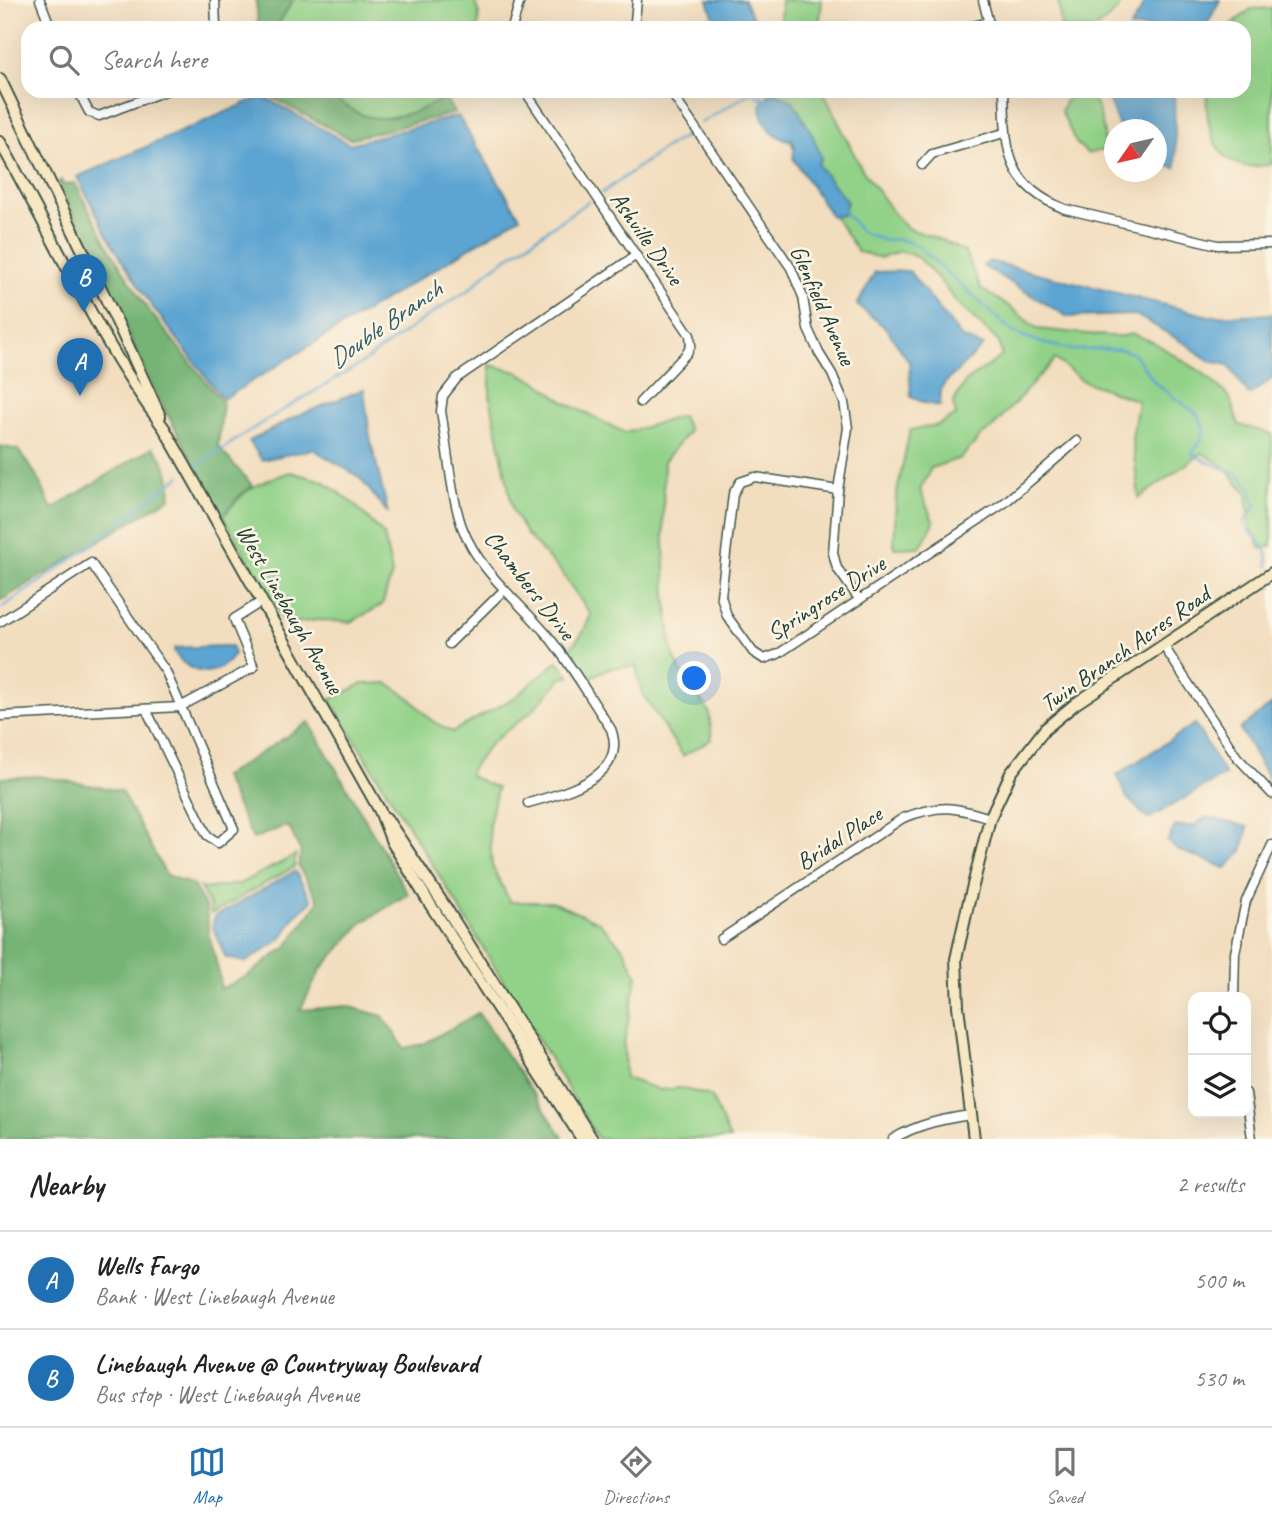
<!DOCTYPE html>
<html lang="en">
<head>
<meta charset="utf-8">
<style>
	:root { --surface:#fff; --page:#f6f6f6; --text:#222; --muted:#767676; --line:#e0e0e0; --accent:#1f6fb2 }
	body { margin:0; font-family:Caveat,sans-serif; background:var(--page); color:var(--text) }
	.controls { position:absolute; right:21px; bottom:21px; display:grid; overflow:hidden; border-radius:14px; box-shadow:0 7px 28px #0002 }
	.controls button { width:63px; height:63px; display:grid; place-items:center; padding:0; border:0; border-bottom:2px solid var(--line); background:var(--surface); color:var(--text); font:35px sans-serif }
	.compass { position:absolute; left:1104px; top:119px; width:63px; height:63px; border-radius:50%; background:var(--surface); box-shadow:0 7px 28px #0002; rotate:236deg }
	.you { position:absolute; left:695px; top:679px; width:24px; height:24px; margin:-18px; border:5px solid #fff; border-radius:50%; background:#1a73e8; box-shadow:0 0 0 10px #1a73e833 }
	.badge { display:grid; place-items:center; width:46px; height:46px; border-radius:50%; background:var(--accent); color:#fff; font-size:23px; font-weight:700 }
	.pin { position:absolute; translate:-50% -58px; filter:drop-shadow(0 2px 4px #0008) }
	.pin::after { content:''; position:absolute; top:37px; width:24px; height:21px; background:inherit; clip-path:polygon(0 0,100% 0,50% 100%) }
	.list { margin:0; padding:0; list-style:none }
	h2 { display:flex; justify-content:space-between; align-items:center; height:91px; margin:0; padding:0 28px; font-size:30px }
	h2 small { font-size:23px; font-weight:400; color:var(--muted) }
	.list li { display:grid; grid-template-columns:46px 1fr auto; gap:21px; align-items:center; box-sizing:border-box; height:98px; padding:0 28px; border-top:2px solid var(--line) }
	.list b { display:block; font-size:26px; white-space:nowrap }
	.list p { margin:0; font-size:23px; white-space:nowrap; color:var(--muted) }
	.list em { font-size:23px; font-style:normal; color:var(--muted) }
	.icon { flex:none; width:38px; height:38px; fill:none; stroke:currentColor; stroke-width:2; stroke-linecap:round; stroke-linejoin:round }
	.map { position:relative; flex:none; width:1272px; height:1139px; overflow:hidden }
	.search { position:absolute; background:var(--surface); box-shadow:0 7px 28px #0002; left:21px; right:21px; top:21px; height:77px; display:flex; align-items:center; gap:18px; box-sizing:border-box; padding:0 24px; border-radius:21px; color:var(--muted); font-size:26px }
	.sheet { height:287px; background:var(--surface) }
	nav { display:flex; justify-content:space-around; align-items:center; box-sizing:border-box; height:98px; border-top:2px solid var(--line); background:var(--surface); font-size:19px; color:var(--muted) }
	nav a { display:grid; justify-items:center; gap:4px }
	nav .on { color:var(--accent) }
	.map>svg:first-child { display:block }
	.green { fill:#92d288; stroke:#58885e; stroke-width:2 }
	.forest { fill:#75b474; stroke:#4a7854; stroke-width:2 }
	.water { fill:#5ba4d2; stroke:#3d7083; stroke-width:2 }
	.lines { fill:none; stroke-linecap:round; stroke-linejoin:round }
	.stream { stroke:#5ba4d2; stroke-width:2.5 }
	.street-casing { stroke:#3f5549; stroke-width:11 }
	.secondary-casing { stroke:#3f5549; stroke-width:14 }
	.street { stroke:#fff; stroke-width:8 }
	.secondary { stroke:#f7e8c3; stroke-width:10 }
	.labels { text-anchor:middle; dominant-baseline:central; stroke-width:5; stroke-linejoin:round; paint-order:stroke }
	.street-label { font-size:24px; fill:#1f3d34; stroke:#fcf5e5 }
	.water-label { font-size:26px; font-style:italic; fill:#315c63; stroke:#fcf5e5 }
</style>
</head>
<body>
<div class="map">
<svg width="1272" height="1139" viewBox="0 0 1272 1139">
	<rect width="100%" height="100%" fill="#fcf5e5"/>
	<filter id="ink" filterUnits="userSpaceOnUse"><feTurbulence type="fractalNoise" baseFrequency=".0143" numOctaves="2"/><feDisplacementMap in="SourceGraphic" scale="14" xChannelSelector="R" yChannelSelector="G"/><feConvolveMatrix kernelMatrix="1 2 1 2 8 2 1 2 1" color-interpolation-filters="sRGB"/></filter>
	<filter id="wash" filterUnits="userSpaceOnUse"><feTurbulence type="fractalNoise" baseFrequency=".00686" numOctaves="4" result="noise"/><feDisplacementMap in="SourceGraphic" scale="28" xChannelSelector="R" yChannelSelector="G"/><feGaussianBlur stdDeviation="1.57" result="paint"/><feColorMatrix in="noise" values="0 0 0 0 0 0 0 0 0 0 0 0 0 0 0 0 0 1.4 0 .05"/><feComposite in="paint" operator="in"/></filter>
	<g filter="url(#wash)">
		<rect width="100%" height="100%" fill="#f2ddbe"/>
		<g class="green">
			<path d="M293 0H474L479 13 478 28H276Z"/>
			<path d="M781 0H822L819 28H780Z"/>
			<path d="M1058 0H1122L1117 11 1097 28H1061Z"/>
			<path d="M1272 8V164C1264 165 1252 168 1244 166 1211 159 1205 118 1207 91H1244V28H1227L1251 9Z"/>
			<path d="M312 91H454C428 109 399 123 366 117 352 114 331 96 312 91Z"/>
			<path d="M767 91H823L861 168 894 214 907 228 944 241 965 252 981 289 1009 306 1037 329 1118 337 1132 334 1153 342 1203 373 1229 396 1239 425 1272 434V546L1261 549 1250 525 1247 493 1223 466 1202 453 1139 498 1132 438 1138 401 1083 381 1055 359 992 428 982 435 961 458 931 468 920 490 934 523 920 547 894 548 896 497 910 430 938 425 956 415 953 403 966 381 1002 356 999 342 957 303 941 282 919 258 901 251 881 258 858 252 803 168Z"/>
			<path d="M1070 91H1088C1099 107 1107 130 1103 150L1088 154 1076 143 1061 111Z"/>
			<path d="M490 365 517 372 536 381 566 403 625 433 682 416 689 431 664 461 663 514 666 596 672 650 680 670 709 712 712 739 683 756 642 693 636 666 609 668 593 676 582 677 566 653 582 634 591 615 561 572 526 534 513 511 490 397Z"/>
			<path d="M290 472 323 481 354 504 384 535 392 574 382 605 351 622 319 620 285 624 223 516C246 488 256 483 290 472Z"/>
			<path d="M558 661 570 677 562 678 532 711 491 743 470 771V776L497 788 489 826 492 866 510 902H552L599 922 624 949 637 976 624 1043 625 1078 660 1090 681 1088 711 1096 730 1139H598L455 901 330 700 362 684 387 683 409 697 431 720 452 732 514 698Z"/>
			<path d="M296 855 294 867 211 914 210 906 199 886 203 889 239 884Z"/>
		</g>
		<g class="forest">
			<path d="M256 0H293L276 28H258Z"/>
			<path d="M260 91C281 91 305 88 325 94 338 99 350 110 363 115 386 124 426 110 445 97L454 113 350 139Z"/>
			<path d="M61 180 63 185 75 183 110 249 147 308 223 403 218 447 253 486 240 495 223 516 153 388 58 183Z"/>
			<path d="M0 446 18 450 37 476 52 509 153 447C166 462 173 477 170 498L0 601Z"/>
			<path d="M309 722 408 894 362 923 321 969 300 1010 347 1006 383 1016 404 1048 423 1044 478 1013 563 1137 557 1139H0V778L39 776 121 791 166 875 193 885 206 908 209 935 220 977V989L246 977 287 946 319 901 298 866 301 852 289 827H282L253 839 223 777Z"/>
		</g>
		<g class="water">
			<path d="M708 0H744L758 28H717Z"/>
			<path d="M1145 0H1220L1205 28H1130L1144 5Z"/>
			<path d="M1105 91H1174L1176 168 1157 163 1156 130 1120 129Z"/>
			<path d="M773 92 793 101 812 134 821 157 818 165 847 202 843 215 831 216 793 158 795 146 791 139 785 140C769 132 758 120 762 101Z"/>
			<path d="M262 96 349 144 458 116 520 217 223 399 151 305 114 247 77 177Z"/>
			<path d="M989 261 1209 316 1272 314V379L1249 395 1228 365 1209 361 1189 346 1136 315 1068 317 983 266Z"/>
			<path d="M909 271 962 338 983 346 945 383 941 389 940 406 925 403 911 397 909 362 887 329 857 305 875 272Z"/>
			<path d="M364 389 370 437 388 513 359 477 313 449 262 460 249 441 295 417Z"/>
			<path d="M223 646H231L234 654C218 680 188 676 174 651L175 648Z"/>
			<path d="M1272 704V785L1240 729Z"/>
			<path d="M1195 724 1225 775 1148 819 1127 798 1117 775Z"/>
			<path d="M1206 817 1248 827 1242 851 1226 868 1178 850 1167 842 1175 826H1194Z"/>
			<path d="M295 871 312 901 296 915 281 939 246 962 226 958 213 928 214 917Z"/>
		</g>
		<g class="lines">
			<g class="stream">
				<path d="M760 91 765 100"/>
				<path d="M701 123 748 94H755L764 101"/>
				<path d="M602 193 662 150 690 133"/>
				<path d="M844 211 861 232 883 240 899 239 917 245 1013 332 1042 343 1074 350 1104 349 1123 350 1134 354 1155 383 1198 415 1204 429 1201 441 1192 453C1222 476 1245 461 1256 506L1244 522C1254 544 1268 537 1268 566"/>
				<path d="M195 467 263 422 362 363 425 318 470 289 487 272 589 201"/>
				<path d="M1268 585V587H1272"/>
				<path d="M0 609 78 555 180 476"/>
			</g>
		</g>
	</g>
	<g filter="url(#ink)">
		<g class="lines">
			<defs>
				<g id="street">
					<path d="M40 0 51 28"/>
					<path d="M215 0 216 28"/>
					<path d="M637 0 635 21 637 28"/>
					<path d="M983 0 990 28"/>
					<path d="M512 28 520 0"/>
					<path d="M964 28 989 22"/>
					<path d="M78 91 89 112 99 116 165 91"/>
					<path d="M525 91 690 335 691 345 687 353 640 402"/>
					<path d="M670 91 791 268 803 297 808 329 819 353 832 374 844 402 848 428 838 490 833 553 837 568 859 599"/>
					<path d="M1004 91C1006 148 1004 185 1065 209L1218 245 1272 244"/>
					<path d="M922 165 932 154 1004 133"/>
					<path d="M838 490 755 477 740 482 733 494 721 596 727 616 753 652 764 659 778 654 1003 504 1077 441"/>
					<path d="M0 622 91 563 166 672 234 829 218 843 207 835 146 709"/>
					<path d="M449 644 504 590"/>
					<path d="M1163 645 1237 757 1272 794"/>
					<path d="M0 716 180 707 254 667 234 619 261 602"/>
					<path d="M528 803C563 793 629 777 611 729 590 698 571 664 548 636 518 600 479 572 462 527 451 496 447 445 441 411L443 396 457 378 635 256"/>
					<path d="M721 939 903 818C940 804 953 806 990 818"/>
					<path d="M1234 997 1235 953 1246 901 1272 845"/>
					<path d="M1246 1093 1252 1139"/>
					<path d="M893 1139C918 1124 943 1119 971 1115"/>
				</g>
				<g id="secondary">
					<path d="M0 79 120 328 160 416"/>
					<path d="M0 142C54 237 98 340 164 428L380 811 392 842 428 901 582 1139"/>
					<path d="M386 818 446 908 592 1139"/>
					<path d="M974 1139 958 1006 956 959 968 905 990 818 1011 773 1045 729 1075 704 1272 573"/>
				</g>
			</defs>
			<use href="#street" class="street-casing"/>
			<use href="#secondary" class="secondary-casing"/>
			<use href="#street" class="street"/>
			<use href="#secondary" class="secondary"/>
		</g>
	</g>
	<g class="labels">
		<g class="street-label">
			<text transform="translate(647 238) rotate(55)">Ashville Drive</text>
			<text transform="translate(823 305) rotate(66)">Glenfield Avenue</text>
			<text transform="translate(530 585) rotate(52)">Chambers Drive</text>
			<text transform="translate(826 598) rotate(-33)">Springrose Drive</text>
			<text transform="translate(290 609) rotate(60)">West Linebaugh Avenue</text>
			<text transform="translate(1125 649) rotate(-35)">Twin Branch Acres Road</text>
			<text transform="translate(839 838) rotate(-33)">Bridal Place</text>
		</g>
		<g class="water-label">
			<text transform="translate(385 324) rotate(-35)">Double Branch</text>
		</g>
	</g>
</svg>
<div class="controls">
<button><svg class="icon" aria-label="locate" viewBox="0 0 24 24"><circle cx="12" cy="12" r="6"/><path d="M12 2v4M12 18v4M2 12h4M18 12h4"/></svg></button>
<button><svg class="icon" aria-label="layers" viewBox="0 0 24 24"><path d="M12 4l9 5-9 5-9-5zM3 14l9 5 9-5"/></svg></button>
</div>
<svg class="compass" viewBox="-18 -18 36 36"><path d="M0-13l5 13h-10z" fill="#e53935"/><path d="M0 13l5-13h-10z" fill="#767676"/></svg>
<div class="you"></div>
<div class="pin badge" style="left:80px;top:396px">A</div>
<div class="pin badge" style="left:84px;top:312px">B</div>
<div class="search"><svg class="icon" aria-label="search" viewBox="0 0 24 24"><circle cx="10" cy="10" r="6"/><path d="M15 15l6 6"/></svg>Search here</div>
</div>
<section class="sheet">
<h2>Nearby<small>2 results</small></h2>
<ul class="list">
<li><span class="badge">A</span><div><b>Wells Fargo</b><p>Bank · West Linebaugh Avenue</p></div><em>500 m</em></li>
<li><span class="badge">B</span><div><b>Linebaugh Avenue @ Countryway Boulevard</b><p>Bus stop · West Linebaugh Avenue</p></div><em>530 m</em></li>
</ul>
</section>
<nav>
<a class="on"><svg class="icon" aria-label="map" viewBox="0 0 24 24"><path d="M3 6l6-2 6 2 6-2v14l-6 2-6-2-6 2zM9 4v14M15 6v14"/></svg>Map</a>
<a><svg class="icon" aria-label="directions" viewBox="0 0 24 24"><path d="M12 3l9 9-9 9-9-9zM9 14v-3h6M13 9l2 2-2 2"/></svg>Directions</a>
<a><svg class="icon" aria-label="saved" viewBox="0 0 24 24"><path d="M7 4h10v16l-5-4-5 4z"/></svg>Saved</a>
</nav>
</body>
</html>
